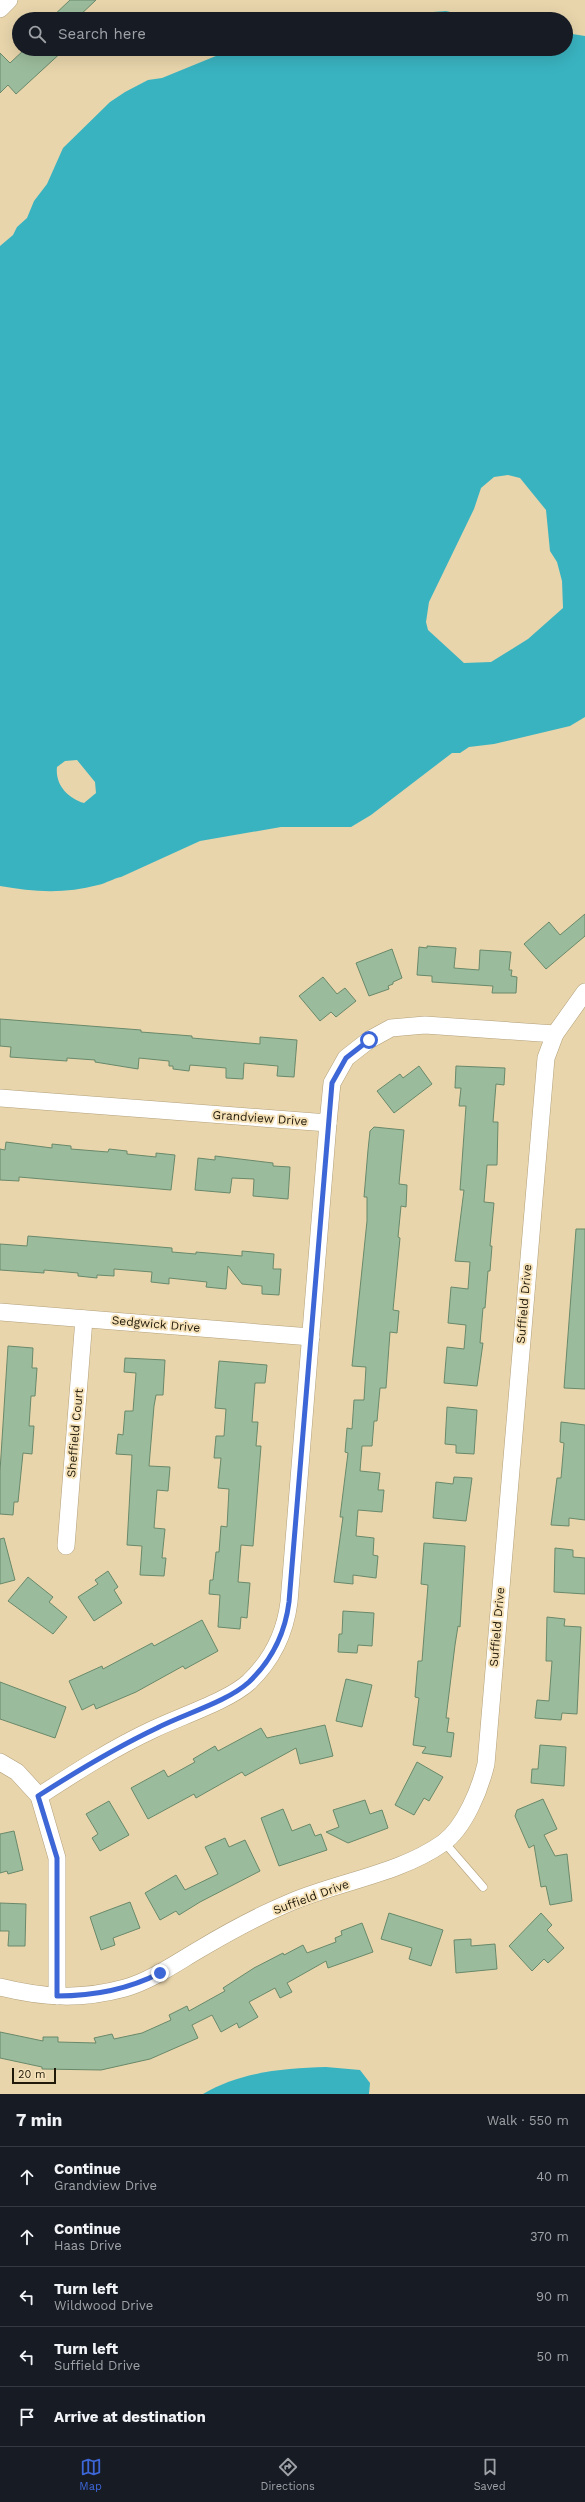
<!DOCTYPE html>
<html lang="en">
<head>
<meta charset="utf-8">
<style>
	:root { --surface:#171b24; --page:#20242c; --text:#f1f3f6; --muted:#9ea1a6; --line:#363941; --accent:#3d66d7 }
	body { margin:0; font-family:"Work Sans",sans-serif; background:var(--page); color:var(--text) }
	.scale { position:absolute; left:12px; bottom:10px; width:44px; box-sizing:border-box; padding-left:4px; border:2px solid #201909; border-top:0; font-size:11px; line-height:14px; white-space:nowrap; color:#201909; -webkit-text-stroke:3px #f6e2b9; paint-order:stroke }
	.stop { position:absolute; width:12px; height:12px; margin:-9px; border:3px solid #3d66d7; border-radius:50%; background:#fff }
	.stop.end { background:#3d66d7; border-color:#fff; box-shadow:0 1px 4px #0008 }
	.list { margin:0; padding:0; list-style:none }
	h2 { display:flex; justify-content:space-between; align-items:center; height:52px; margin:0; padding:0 16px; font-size:17px }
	h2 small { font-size:13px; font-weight:400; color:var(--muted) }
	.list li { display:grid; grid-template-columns:26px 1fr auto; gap:12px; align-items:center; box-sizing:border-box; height:60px; padding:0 16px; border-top:1px solid var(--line) }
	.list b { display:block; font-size:15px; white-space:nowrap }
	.list p { margin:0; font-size:13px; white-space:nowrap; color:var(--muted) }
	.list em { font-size:13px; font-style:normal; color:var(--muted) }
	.icon { flex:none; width:22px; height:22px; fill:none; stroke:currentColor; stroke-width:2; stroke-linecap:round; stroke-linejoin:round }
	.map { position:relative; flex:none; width:585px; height:2094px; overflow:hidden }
	.search { position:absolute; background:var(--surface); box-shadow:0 4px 16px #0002; left:12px; right:12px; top:12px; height:44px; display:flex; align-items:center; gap:10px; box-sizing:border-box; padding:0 14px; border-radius:22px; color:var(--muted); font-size:15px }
	.sheet { height:352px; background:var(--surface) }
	nav { display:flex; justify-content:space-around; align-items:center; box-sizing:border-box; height:56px; border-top:1px solid var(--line); background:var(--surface); font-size:11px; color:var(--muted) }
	nav a { display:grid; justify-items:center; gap:2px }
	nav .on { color:var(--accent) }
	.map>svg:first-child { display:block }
	.water { fill:#3ab3c0; fill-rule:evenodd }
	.building { fill:#9bbc9c; stroke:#69896a }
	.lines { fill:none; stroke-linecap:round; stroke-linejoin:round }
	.lane-casing { stroke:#b3a079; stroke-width:9 }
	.street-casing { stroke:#b3a079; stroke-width:18 }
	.lane { stroke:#fff; stroke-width:8 }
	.street { stroke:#fff; stroke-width:17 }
	.route { stroke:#3d66d7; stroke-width:5 }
	.labels { text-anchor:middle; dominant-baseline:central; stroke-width:4; stroke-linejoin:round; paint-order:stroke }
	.street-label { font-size:12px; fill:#201909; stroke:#f6e2b9 }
</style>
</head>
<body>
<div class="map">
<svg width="585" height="2094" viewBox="0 0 585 2094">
	<rect width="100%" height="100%" fill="#e8d5ac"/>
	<g class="water">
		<path d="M446 11 480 19H346L355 18Z"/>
		<path d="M566 33 585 36V717L570 726 494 744 469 747 460 753H452L371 815 351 827H281L200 841 121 877C112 879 107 883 98 885 65 894 33 892 0 886V246L13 235 17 227 27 218 34 201 47 184 63 148 110 102 125 92 148 80 162 78 233 49H566ZM508 475 520 478 546 510 550 551 557 562 562 581 563 608 528 639 491 662 464 663 428 630 426 622 429 602 474 509 481 488 494 477ZM77 760 95 782 96 793 84 803C68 798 55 785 57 767L65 761Z"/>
		<path d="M326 2067 360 2070 370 2083 369 2094H203C240 2072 284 2068 326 2067Z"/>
	</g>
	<g class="building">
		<path d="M70 0H96L76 19H50Z"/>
		<path d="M25 49H65L16 94 8 85 0 93V53L10 63Z"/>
		<path d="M585 914V936L546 969 524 944 549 922 560 935Z"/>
		<path d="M427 946 456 948 454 968 479 970 480 950 511 952 509 970H512L511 976 517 977 516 993H492L493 986 432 982V976L417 975 419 947 427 948Z"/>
		<path d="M392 949 402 978 393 982V984L388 986 389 989 369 996 356 963Z"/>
		<path d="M323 977 337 994 345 988 356 1001 336 1017 331 1012 320 1021 299 996Z"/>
		<path d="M0 1019 141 1030V1032L192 1036V1038L260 1044V1037L297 1040 294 1077 277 1076 278 1066 244 1063 243 1079 226 1078V1068L190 1065 189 1071 173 1069V1066H169V1061L139 1058 138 1069 95 1062V1060L67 1058V1061L10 1057 11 1047 0 1046Z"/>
		<path d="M419 1066 432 1084 394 1113 377 1091 400 1074 403 1078Z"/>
		<path d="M456 1066 505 1068 504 1085 496 1084 493 1122H498L497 1165H487L484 1202 494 1203 490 1246H492L490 1271H488L485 1308H483L480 1343H483L477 1386 444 1383 447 1347 464 1349 466 1325 448 1323 451 1287 468 1289 470 1262 455 1261 464 1190H460L466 1106H459L461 1088H455Z"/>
		<path d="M374 1127 404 1130 399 1184 407 1185 406 1207 401 1206 398 1237 400 1238 393 1310 399 1311 397 1333 390 1332 386 1388H380L377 1421H374L372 1446H362L360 1471 380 1473 378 1490H384L382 1512 358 1510 356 1536 374 1538 373 1555 378 1556 376 1578 353 1575V1584L334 1582 343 1517H340L348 1453 345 1452 347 1428 352 1429 354 1400H364L366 1367 352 1366 367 1221V1197H364L368 1150 370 1131Z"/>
		<path d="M6 1142 52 1148V1144L71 1146V1149L108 1152 109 1149 127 1151V1154L156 1157V1153L175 1155 171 1190 19 1177V1181L0 1180V1149L5 1150Z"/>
		<path d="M215 1156 273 1163V1166L290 1167 288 1199 253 1196 254 1179 232 1178 230 1193 195 1190 198 1158 215 1160Z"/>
		<path d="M576 1229H585V1389L564 1388Z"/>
		<path d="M28 1236 172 1248V1252L196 1254V1252L242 1256V1251L274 1254 273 1269H281L279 1295 262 1294V1286L242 1284 228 1266 226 1289 206 1287 207 1282 169 1278V1284L151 1282 152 1272 114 1269V1276L97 1275V1278L78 1276V1273L44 1270V1273L0 1270V1244L27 1246Z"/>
		<path d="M8 1346 33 1348 32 1368H37L35 1396H31L29 1426H34L32 1454 23 1453 18 1502H14L13 1515 0 1514V1471Z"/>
		<path d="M125 1358 165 1360 163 1395H156L154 1406 149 1466 170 1467 168 1491 157 1490 154 1528 165 1529 162 1558H166L164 1576 140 1575 142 1546 127 1545 132 1455 116 1454 118 1434 123 1435 125 1411H133L136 1373 124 1372Z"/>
		<path d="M219 1361 267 1365 265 1383H255L252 1422H258L256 1446H261L253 1546 241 1545 238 1582 250 1583 247 1618 241 1617 240 1629 218 1627 220 1595 209 1594 210 1580H213L216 1552H219L221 1526 227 1527 229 1489 218 1488 221 1458H214L216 1436H224L226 1409 215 1408Z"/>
		<path d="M447 1407 477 1410 474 1454 456 1453V1445L445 1444Z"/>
		<path d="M561 1422 585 1425V1520L569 1518V1526L551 1525 557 1478H561L564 1443 560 1442Z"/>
		<path d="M454 1477 472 1478 466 1521 433 1518 436 1482 453 1484Z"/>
		<path d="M4 1538 15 1580 0 1584V1539Z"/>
		<path d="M424 1543 465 1546 460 1627 458 1626 455 1645 446 1718H449L447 1732 454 1733 451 1757 422 1753 426 1747 413 1745 419 1698 415 1697 418 1661H422L428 1585 421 1584Z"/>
		<path d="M555 1548 573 1550V1557L585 1558V1594L554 1592Z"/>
		<path d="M108 1571 118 1587 114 1590 122 1603 94 1621 78 1597 98 1584 95 1580Z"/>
		<path d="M28 1577 53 1597 49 1602 67 1617 53 1634 8 1601Z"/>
		<path d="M343 1611 374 1613 372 1646 358 1645 357 1653 338 1652 339 1634H342Z"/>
		<path d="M547 1617 565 1619 564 1626 581 1627 577 1714 562 1713 561 1720 535 1718 537 1700 549 1701 552 1661H546Z"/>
		<path d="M202 1620 218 1651 185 1669 183 1666 136 1692 96 1709 94 1704 82 1710 69 1681 102 1666 103 1669 152 1643 154 1646Z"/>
		<path d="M346 1679 372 1685 362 1727 336 1721Z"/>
		<path d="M0 1682 66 1707 55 1738 0 1719Z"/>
		<path d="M325 1725 333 1756 300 1764 296 1748 245 1776 242 1772 196 1798 194 1794 148 1819 131 1788 164 1770 168 1777 195 1762 193 1759 215 1746 218 1751 261 1728 267 1738Z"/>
		<path d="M540 1745 566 1747 564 1786 531 1783 532 1769H538Z"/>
		<path d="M417 1762 443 1777 429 1801 424 1798 414 1815 395 1805Z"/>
		<path d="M543 1799 557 1829 544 1835 555 1856 567 1854 572 1901 550 1905 546 1886 541 1887 534 1845 529 1848 515 1816 517 1810Z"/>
		<path d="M365 1800 370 1814 382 1810 388 1828 348 1843 326 1832 339 1827 333 1810Z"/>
		<path d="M109 1801 129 1835 100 1851 92 1838 98 1834 86 1814Z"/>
		<path d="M283 1809 292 1831 310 1824 315 1836 321 1834 327 1850 279 1866 261 1818Z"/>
		<path d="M14 1831 23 1870 8 1874 7 1871 0 1873V1834Z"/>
		<path d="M225 1838 229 1847 245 1840 260 1871 200 1902 179 1915 176 1911 160 1920 145 1893 176 1875 185 1890 218 1874 205 1847Z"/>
		<path d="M130 1902 140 1928 113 1938 115 1945 101 1950 90 1917Z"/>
		<path d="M0 1903 26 1904 25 1946H8L9 1931H0Z"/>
		<path d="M389 1913 443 1930 431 1966 409 1959 412 1948 381 1939Z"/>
		<path d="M541 1913 552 1925 547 1930 564 1948 548 1963 544 1959 532 1971 509 1946Z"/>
		<path d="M362 1923 373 1952 328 1968 326 1961 287 1983 292 1992 280 1998 275 1988 249 2002 258 2017 239 2028 237 2023 221 2032 212 2015 192 2025 198 2038 150 2059 101 2070 42 2069V2067L0 2058V2032L43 2041V2037H58V2042L96 2043 94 2038 112 2034 114 2039 142 2033 171 2020 169 2015 187 2006 189 2011 225 1991 223 1988 254 1968 283 1953 284 1955 303 1945 307 1953 336 1942 335 1938 342 1935 341 1931Z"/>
		<path d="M471 1939V1946L495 1944 497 1969 456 1973 454 1940Z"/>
	</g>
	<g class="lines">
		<defs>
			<path id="lane" d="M444 1842 483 1887"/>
			<g id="street">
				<path d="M0 9 9 0"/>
				<path d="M0 1098 328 1123 332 1083 346 1058 369 1040 391 1028 425 1025 555 1034"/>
				<path d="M0 1312 311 1337"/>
				<path d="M66 1546 84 1319"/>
				<path d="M0 1762 17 1772 39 1796 57 1858V1996"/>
				<path d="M39 1796C76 1772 113 1748 154 1729 181 1716 228 1701 249 1682 272 1660 285 1634 289 1602L328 1123"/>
				<path d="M0 1987C44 1998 81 2000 125 1988 152 1980 176 1963 200 1949 230 1931 260 1915 291 1902 341 1881 399 1874 443 1843 465 1827 480 1789 486 1764L546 1058 555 1034 585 992"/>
			</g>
		</defs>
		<use href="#lane" class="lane-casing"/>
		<use href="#street" class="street-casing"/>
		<use href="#lane" class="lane"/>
		<use href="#street" class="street"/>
	</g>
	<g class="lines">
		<path class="route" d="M160 1973C127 1990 93 1996 57 1996V1858L38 1796C77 1771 115 1748 157 1728 184 1714 227 1702 249 1682 272 1660 285 1634 289 1602L332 1083 346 1058 369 1040"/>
	</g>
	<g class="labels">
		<g class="street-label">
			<text transform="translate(260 1118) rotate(4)">Grandview Drive</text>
			<text transform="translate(524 1304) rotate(-85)">Suffield Drive</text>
			<text transform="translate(156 1324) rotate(5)">Sedgwick Drive</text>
			<text transform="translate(75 1433) rotate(-85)">Sheffield Court</text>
			<text transform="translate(497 1627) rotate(-85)">Suffield Drive</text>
			<text transform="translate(311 1897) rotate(-20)">Suffield Drive</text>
		</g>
	</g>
</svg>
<div class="scale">20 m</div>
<div class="stop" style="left:369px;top:1040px"></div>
<div class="stop end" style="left:160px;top:1973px"></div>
<div class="search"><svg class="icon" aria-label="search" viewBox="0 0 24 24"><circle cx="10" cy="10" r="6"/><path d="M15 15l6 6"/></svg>Search here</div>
</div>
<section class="sheet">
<h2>7 min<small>Walk · 550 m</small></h2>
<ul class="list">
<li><svg class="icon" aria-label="ahead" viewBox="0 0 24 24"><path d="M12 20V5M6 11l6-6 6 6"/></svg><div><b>Continue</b><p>Grandview Drive</p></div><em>40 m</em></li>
<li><svg class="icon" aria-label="ahead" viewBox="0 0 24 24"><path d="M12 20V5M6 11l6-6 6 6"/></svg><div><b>Continue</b><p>Haas Drive</p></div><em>370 m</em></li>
<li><svg class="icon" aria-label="left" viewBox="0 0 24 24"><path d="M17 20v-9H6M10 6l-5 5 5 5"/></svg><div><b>Turn left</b><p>Wildwood Drive</p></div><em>90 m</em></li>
<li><svg class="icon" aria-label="left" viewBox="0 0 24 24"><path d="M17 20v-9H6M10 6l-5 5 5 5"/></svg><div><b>Turn left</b><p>Suffield Drive</p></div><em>50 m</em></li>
<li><svg class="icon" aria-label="arrive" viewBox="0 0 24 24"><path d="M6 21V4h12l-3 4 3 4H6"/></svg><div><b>Arrive at destination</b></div></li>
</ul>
</section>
<nav>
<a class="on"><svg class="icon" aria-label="map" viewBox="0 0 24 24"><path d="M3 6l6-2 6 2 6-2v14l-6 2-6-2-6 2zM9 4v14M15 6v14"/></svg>Map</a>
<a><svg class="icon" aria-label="directions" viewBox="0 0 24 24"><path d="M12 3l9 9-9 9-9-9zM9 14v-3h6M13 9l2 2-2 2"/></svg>Directions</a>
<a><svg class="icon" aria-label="saved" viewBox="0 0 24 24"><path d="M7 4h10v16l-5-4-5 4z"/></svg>Saved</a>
</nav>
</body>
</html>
